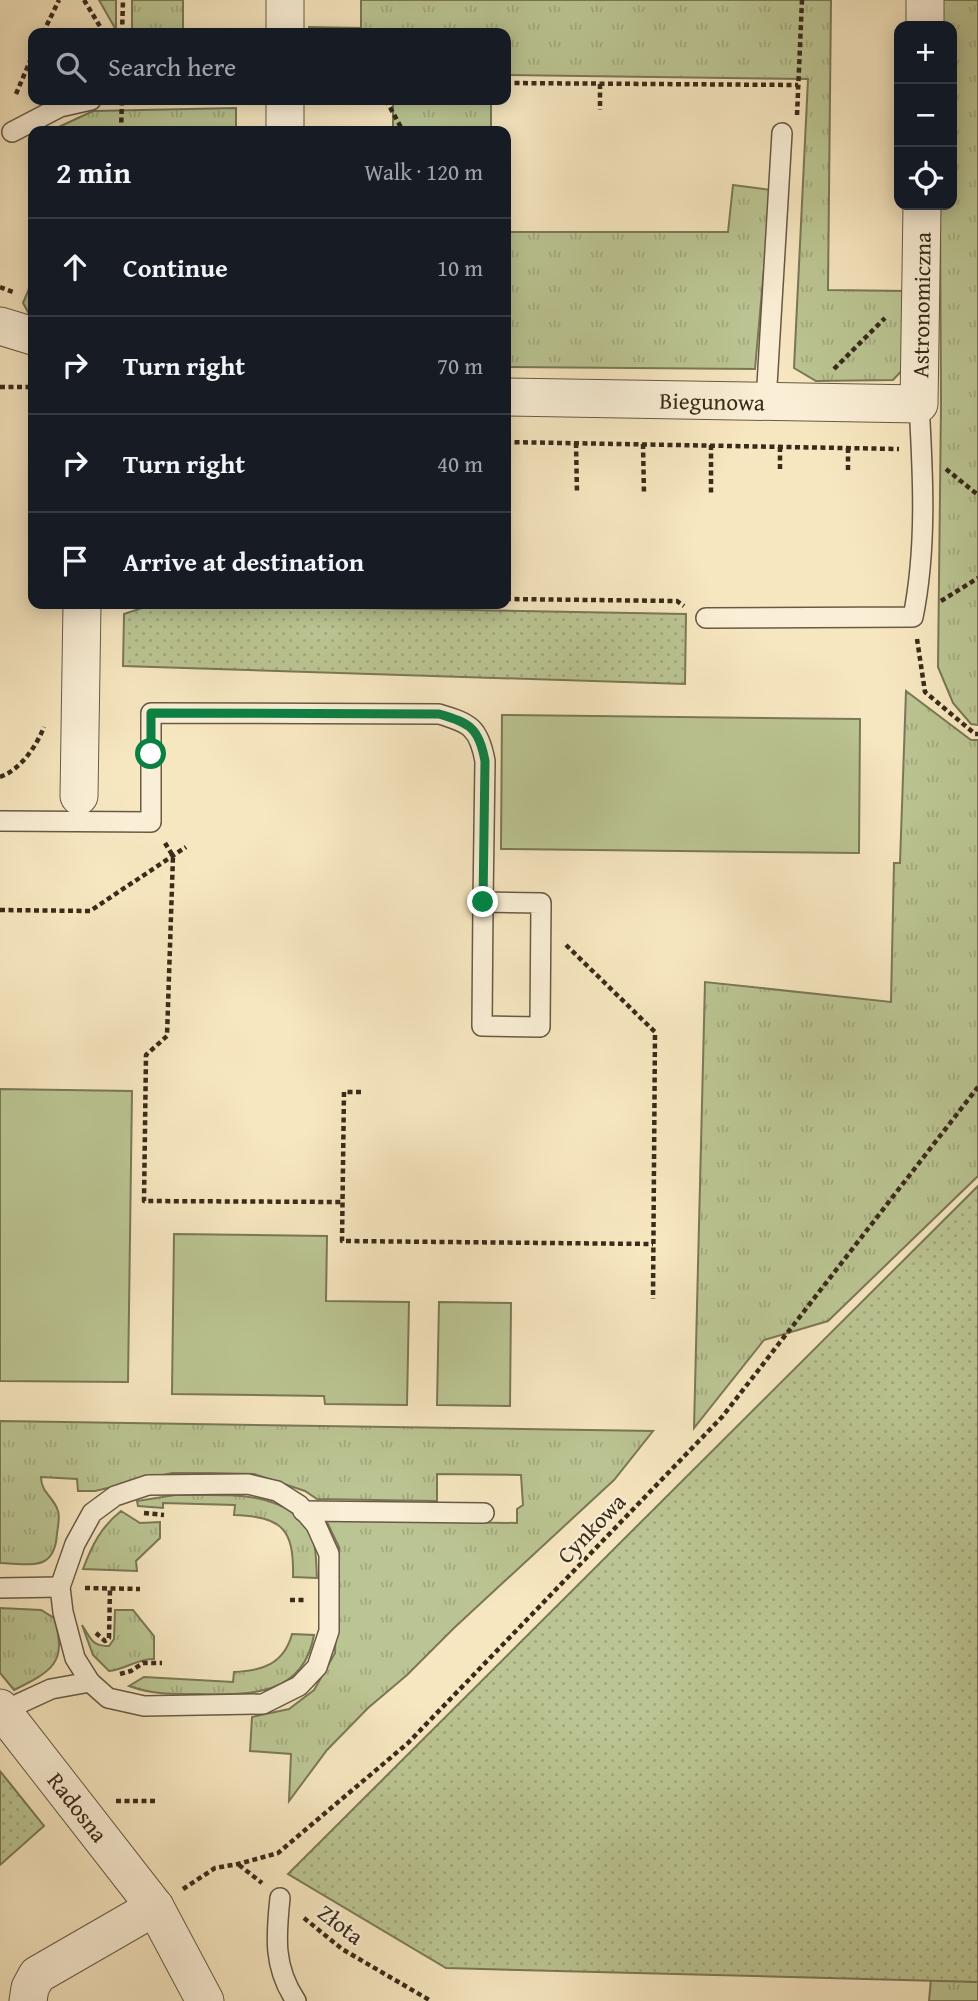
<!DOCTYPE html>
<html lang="en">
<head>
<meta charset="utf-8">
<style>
	:root { --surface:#171b24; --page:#20242c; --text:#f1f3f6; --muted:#9ea1a6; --line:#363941 }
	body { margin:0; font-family:"Gentium Book Plus",serif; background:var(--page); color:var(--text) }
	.controls { position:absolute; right:21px; top:21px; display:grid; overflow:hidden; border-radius:14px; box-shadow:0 4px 18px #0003 }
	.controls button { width:63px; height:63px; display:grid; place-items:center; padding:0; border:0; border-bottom:2px solid var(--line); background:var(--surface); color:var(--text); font:35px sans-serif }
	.stop { position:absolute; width:21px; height:21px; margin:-16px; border:5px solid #0b8043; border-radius:50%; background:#fff }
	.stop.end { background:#0b8043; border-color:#fff; box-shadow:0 2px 7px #0008 }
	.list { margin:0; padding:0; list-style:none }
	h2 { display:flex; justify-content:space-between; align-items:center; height:91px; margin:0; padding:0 28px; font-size:30px }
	h2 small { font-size:23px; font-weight:400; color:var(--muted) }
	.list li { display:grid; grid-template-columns:46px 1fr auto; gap:21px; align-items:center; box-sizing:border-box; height:98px; padding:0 28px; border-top:2px solid var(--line) }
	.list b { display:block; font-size:26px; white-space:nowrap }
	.list em { font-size:23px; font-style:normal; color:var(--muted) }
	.icon { flex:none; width:38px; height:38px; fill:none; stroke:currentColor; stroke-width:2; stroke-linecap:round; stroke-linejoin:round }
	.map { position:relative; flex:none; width:978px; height:2001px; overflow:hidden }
	.search { position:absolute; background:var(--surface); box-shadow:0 4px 18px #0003; left:28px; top:28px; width:483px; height:77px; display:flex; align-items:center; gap:18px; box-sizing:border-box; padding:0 24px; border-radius:14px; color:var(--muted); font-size:26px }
	.panel { position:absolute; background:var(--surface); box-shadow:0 4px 18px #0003; left:28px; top:126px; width:483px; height:483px; border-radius:14px }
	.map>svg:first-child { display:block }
	.grass { fill:url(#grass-tufts); stroke:#7a7856; stroke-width:2 }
	.garden { fill:url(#garden-dots); stroke:#7a7856; stroke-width:2 }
	.pitch { fill:#bbc593; stroke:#7a7856; stroke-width:2 }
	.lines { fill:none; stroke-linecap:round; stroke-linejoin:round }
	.lane-casing { stroke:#685a44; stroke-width:22 }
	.street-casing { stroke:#685a44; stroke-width:39 }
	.path { stroke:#392b1a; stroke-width:4.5; stroke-dasharray:5 3.5; stroke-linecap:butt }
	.lane { stroke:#faefd6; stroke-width:19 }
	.street { stroke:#faefd6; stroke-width:37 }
	.route { stroke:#0b8043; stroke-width:9 }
	.labels { text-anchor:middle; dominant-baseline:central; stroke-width:5; stroke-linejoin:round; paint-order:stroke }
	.street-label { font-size:23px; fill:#392b1a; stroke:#faefd6 }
</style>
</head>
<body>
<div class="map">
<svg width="978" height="2001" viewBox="0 0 978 2001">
	<defs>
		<pattern id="grass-tufts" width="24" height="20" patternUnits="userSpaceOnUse" patternTransform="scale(1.75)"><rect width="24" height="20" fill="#bbc593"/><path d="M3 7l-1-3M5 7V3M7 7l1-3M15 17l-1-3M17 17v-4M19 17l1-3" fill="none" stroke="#a2a97e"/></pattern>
		<pattern id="garden-dots" width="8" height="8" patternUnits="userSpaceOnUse" patternTransform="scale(1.75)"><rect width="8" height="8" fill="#bbc593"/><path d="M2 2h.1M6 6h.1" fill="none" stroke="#a2a97e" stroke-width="1.8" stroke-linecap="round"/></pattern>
	</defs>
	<rect width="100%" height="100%" fill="#f7e7c0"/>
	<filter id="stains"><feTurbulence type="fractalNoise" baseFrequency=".00286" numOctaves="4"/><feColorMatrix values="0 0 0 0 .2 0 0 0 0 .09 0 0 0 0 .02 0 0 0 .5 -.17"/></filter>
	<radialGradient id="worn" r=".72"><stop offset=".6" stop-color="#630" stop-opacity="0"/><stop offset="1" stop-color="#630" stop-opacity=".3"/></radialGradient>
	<g class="grass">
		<path d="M99 0H116V30Z"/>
		<rect x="132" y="0" width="51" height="33"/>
		<path d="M361 0H831L828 290 908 291 907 365 893 380 816 381 794 368 808 79 506 75V33H309V27L361 28Z"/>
		<path d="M939 0H978V725L971 724 953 703 938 667 941 405 940 205H952V26H939Z"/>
		<rect x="393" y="100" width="98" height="31"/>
		<path d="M236 108V131H50L93 111Z"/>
		<path d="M33 139V315L29 314 23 303 31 284V140Z"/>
		<path d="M733 185 771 190 755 369 506 367V232H728Z"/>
		<path d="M906 691 971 740H978V1176L828 1321 764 1340 694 1428 705 982 891 1002 894 863H900Z"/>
		<path d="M0 1421 653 1431 614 1480 454 1628 407 1675 368 1708 327 1750 289 1801 291 1754 250 1751 252 1717 289 1709 314 1690 335 1653 339 1547 326 1520 517 1523V1509L523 1505 521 1475 437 1474V1501L317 1499 305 1491 254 1474 209 1473H172L95 1491H78L77 1479 41 1477C41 1493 54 1497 58 1511 60 1517 58 1527 57 1533 55 1572 31 1564 0 1563Z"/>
		<path d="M175 1495C220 1496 293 1486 313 1540 317 1552 316 1565 317 1578L293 1577C294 1529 283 1517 234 1515L235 1505 163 1503V1508L138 1506 137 1501Z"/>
		<path d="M121 1511 140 1523 160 1522V1538L136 1561 137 1571 83 1569C92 1545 101 1527 121 1511Z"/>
		<path d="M0 1608 41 1610 54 1618C68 1663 52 1671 14 1690L0 1673Z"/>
		<path d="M115 1610H133L154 1636V1659C139 1658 124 1670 109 1671L93 1655 82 1625C91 1638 91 1646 109 1646L114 1639Z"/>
		<path d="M292 1634 314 1635C303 1697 249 1695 198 1694 172 1694 154 1695 129 1686L144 1677 233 1682 234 1672C262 1671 284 1664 292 1634Z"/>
		<path d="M931 1979 978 1982V2001H929Z"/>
	</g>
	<g class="garden">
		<path d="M154 604 686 614 685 684 123 666 124 614Z"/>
		<path d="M978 1186V1982L446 1968 288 1874Z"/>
		<path d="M0 1771 44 1826 0 1865Z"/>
	</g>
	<g class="pitch">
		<path d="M502 715 860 719 859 853 501 849Z"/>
		<path d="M0 1089 132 1091 128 1382 0 1381Z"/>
		<path d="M174 1234 327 1236 326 1301 409 1302 407 1405 325 1404 324 1396 172 1394Z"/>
		<path d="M439 1302 511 1303 510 1406 437 1405Z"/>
	</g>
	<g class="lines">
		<defs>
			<g id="lane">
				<path d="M12 132 60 107 91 100"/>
				<path d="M766 402 782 133"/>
				<path d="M706 618 913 617C927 548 923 474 919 404"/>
				<path d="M0 821 151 822V713L439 714C470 723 479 728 485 761L483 902"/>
				<path d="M483 902 541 903 540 1027 482 1026Z"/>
				<path d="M248 1484 277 1491 299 1505 316 1525 329 1554V1631L317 1667 299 1686 263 1704 144 1706 108 1698 90 1682 75 1658 63 1612 60 1587 75 1544 92 1513 115 1496 148 1485Z"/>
				<path d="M303 1511 484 1513"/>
				<path d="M0 1588 60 1587"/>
				<path d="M3 1711 51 1689 90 1682"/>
				<path d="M280 1898C276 1936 273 1967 296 2001"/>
			</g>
			<g id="street">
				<path d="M285 0V33"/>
				<path d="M925 26V0"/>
				<path d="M285 131V100"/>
				<path d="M0 326 33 336"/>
				<path d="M506 397 919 404 922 205"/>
				<path d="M79 796 82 604"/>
				<path d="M0 1708 155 1907 205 2001"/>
				<path d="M28 2001 30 1988 37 1975 155 1907"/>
			</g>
		</defs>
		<use href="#lane" class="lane-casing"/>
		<use href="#street" class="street-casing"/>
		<g class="path">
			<path d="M84 0 104 33"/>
			<path d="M43 33 59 0"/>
			<path d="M122 33 123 0"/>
			<path d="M506 83 798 85"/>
			<path d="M600 84V110"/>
			<path d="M16 94 33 54"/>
			<path d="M386 100 403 131"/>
			<path d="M797 115 802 0"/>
			<path d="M121 131 122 100"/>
			<path d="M0 287 13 292"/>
			<path d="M834 369 885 318"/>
			<path d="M0 387H33"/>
			<path d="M506 442 899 449"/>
			<path d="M508 442V485"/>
			<path d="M576 443 577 494"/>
			<path d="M643 444 644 494"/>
			<path d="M711 445V495"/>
			<path d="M780 447V470"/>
			<path d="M848 448V472"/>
			<path d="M946 469 978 495"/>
			<path d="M506 599 677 601 684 606"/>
			<path d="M941 601 978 578"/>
			<path d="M917 639 925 692 975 734H978"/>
			<path d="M0 777C20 770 36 747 44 727"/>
			<path d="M165 843 173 856 167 1036 146 1055 144 1201 342 1202"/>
			<path d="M0 910 90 911 186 847"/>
			<path d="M566 945 655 1032 653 1299"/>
			<path d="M361 1092H344L342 1241 653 1244"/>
			<path d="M144 1513 164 1515"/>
			<path d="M85 1588 140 1589"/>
			<path d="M290 1600H304"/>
			<path d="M96 1633 105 1641 109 1638 110 1588"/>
			<path d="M120 1674 131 1671 143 1663H162"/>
			<path d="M116 1801H155"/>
			<path d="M239 1865 262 1883"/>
			<path d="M183 1889 215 1868 238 1864 278 1853 408 1743 722 1417 978 1087"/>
			<path d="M304 1918 342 1949 431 2001"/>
		</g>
		<use href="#lane" class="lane"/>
		<use href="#street" class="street"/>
	</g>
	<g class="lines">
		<path class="route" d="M151 754V713L439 714C470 723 479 728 485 761L483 902"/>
	</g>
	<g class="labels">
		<g class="street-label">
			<text transform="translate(921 305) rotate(-89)">Astronomiczna</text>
			<text transform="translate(712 401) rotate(1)">Biegunowa</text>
			<text transform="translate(591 1528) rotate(-46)">Cynkowa</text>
			<text transform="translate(78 1807) rotate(52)">Radosna</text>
			<text transform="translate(341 1924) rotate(37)">Złota</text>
		</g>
	</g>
	<rect width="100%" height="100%" filter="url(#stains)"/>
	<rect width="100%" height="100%" fill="url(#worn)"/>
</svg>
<div class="controls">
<button>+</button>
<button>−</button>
<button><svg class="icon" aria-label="locate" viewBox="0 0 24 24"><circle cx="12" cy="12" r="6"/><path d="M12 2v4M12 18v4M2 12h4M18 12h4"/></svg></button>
</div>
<div class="stop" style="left:151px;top:754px"></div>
<div class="stop end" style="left:483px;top:902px"></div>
<div class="search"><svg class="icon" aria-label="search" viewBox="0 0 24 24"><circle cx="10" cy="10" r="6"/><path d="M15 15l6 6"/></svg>Search here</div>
<section class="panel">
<h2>2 min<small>Walk · 120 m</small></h2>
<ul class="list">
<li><svg class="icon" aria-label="ahead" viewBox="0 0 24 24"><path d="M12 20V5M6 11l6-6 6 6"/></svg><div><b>Continue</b></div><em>10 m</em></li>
<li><svg class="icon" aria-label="right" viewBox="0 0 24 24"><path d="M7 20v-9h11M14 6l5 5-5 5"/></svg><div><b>Turn right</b></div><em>70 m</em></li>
<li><svg class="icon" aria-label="right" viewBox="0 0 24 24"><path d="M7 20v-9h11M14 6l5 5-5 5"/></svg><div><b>Turn right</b></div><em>40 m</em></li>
<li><svg class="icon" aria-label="arrive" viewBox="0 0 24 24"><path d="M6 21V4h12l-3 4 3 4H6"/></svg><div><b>Arrive at destination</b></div></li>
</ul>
</section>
</div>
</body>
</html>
